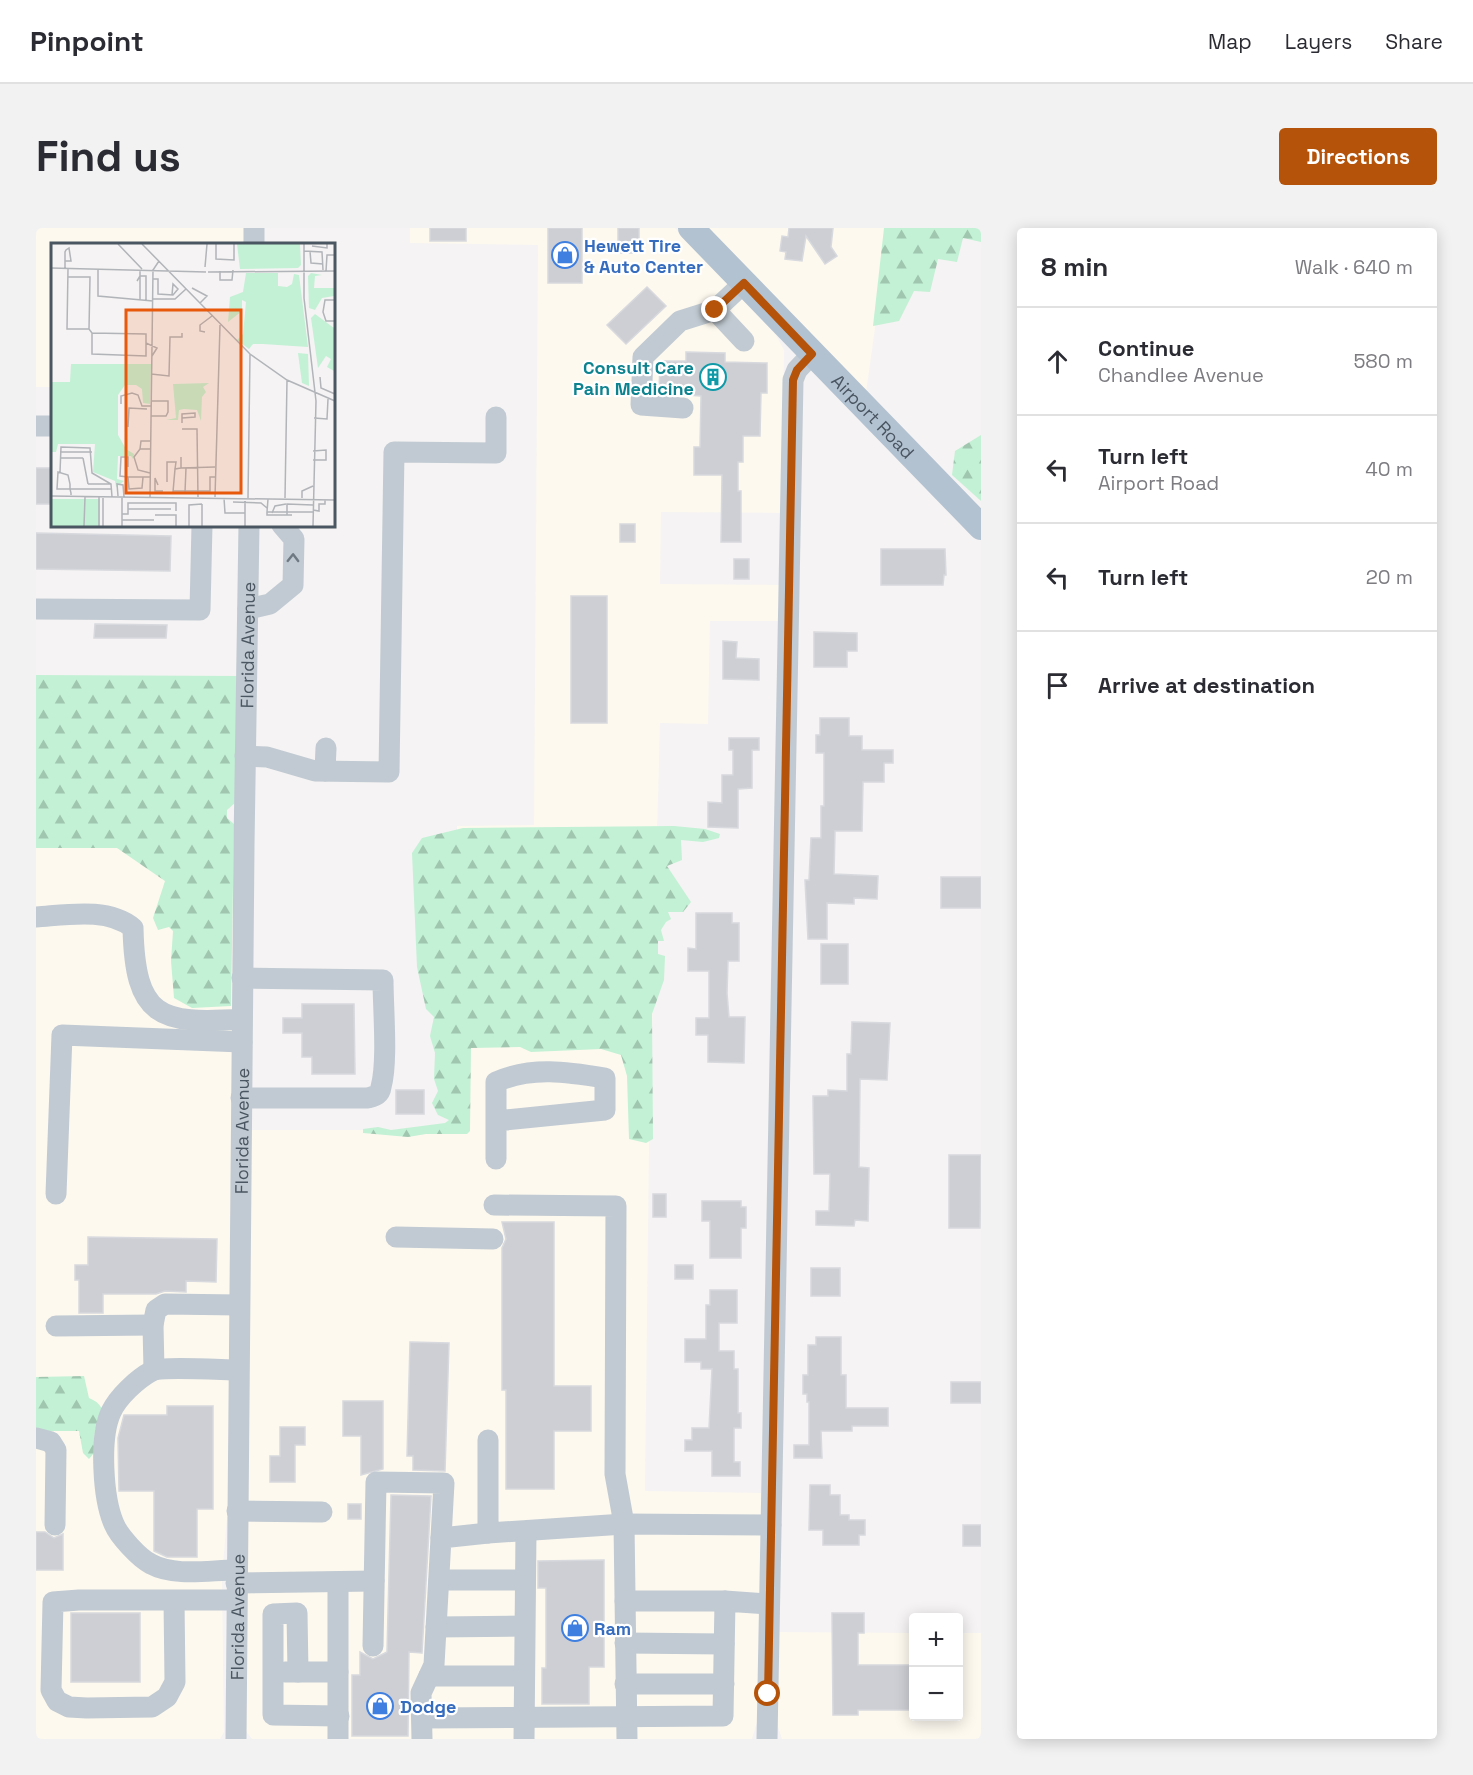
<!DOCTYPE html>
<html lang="en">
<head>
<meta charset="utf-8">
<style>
	:root { --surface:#fff; --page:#f2f2f3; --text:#2b2b33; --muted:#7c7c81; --line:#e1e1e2; --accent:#b45309 }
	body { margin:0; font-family:"Space Grotesk",sans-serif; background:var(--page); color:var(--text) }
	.controls { position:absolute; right:18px; bottom:18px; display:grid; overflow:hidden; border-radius:6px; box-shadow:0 3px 15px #0003 }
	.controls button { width:54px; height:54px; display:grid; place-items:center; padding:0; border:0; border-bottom:2px solid var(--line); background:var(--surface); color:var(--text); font:30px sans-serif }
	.stop { position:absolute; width:18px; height:18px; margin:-14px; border:4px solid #b45309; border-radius:50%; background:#fff }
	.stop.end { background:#b45309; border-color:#fff; box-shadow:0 2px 6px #0008 }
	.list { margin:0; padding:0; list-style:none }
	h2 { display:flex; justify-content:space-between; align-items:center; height:78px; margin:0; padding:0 24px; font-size:26px }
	h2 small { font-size:20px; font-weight:400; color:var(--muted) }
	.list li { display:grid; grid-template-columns:39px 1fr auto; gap:18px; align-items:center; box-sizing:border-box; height:108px; padding:0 24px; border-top:2px solid var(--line) }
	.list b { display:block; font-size:22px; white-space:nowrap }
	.list p { margin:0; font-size:20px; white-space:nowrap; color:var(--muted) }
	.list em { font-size:20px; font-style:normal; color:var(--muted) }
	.icon { flex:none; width:33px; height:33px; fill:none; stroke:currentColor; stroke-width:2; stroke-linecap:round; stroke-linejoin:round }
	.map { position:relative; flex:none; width:945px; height:1511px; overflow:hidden; border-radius:6px }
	header { display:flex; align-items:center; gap:36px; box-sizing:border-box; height:84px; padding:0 30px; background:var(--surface); border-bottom:2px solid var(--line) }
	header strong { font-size:28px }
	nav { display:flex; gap:33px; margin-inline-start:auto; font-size:21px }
	.intro { display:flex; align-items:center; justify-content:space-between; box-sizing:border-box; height:144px; padding:0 36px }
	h1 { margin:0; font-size:42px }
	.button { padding:15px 27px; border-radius:6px; background:var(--accent); color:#fff; font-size:21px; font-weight:700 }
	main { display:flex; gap:36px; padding:0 36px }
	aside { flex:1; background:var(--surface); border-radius:6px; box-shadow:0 3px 15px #0003 }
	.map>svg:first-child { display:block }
	.commercial { fill:#fdf9ef }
	.forest { fill:url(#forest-firs) }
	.building { fill:#cdcfd5; stroke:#d7d9de; stroke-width:1.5 }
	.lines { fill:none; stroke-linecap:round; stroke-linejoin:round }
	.minor { stroke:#c1cad2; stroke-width:21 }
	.major { stroke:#b3c2d1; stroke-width:26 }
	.oneway { stroke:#6e7983 }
	.route { stroke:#b45309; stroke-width:8 }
	.labels { text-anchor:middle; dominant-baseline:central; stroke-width:4.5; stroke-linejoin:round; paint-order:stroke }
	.shop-label { font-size:18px; font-weight:bold; fill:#366cbe; stroke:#fff; text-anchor:start }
	.culture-label { font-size:18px; font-weight:bold; fill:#0d838f; stroke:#fff; text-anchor:end }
	.street-label { font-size:18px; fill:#4a5661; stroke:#fff }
	.inset-road { fill:none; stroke:#b1b4b9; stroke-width:1.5 }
	.view { fill:#e8590c; fill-opacity:0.15; stroke:#e8590c; stroke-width:3 }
	.inset-edge { fill:none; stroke:#4a5661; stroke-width:3 }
</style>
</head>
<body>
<header>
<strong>Pinpoint</strong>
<nav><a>Map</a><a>Layers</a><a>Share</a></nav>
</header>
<div class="intro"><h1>Find us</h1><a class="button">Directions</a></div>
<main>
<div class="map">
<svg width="945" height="1511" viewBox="0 0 945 1511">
	<defs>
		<pattern id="forest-firs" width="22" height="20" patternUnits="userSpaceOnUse" patternTransform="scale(1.5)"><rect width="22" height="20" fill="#c3f1d5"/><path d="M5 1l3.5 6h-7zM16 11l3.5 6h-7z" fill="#a0c6b0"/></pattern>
	</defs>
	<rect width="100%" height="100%" fill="#f5f3f3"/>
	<g class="commercial">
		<path d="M0 0H210V16H16V159H0Z"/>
		<path d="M374 0H639L740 107 748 122 747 285 625 284 624 356 744 357V393H674L672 496 624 495 613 922 609 1263 729 1265 722 1491 716 1511H216L209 1502 213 902H419L421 598 498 597 502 17 374 15Z"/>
		<path d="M672 0H853L830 165Z"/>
		<path d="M0 602 201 603 192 1278 186 1349 188 1504 184 1511H0Z"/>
		<path d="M741 1404 877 1405 878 1488H922L923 1405H945V1511H746L742 1499Z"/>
	</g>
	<g class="forest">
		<path d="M848 0H945V14L927 10 921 34 902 31 894 64 878 63 863 93 837 98Z"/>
		<path d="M945 207V273L916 247 919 223Z"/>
		<path d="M0 447 203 448 200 574 191 582V590L198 596 195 778 156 780 138 770 135 733 137 703 133 699 122 702 117 690 129 653 81 620H0Z"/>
		<path d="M638 598 669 601 684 606 683 610 667 614 645 612 646 632 631 638 655 674 647 684H632L635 691 630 694 625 702 628 713H622V726L629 728 628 752 616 786 617 911 610 915 593 911 591 848 585 827 565 821 495 824 484 819 435 820 434 903 431 906H390L372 909 327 905V901L342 899 355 902 409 895 413 892 402 887 396 875 402 863 398 851 399 825 394 808 398 789 390 781 381 739 376 625 386 610 427 600Z"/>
		<path d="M48 1148 53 1170C65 1175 68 1181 68 1195L59 1201 58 1225 53 1231 47 1225 43 1203H0V1149Z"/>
	</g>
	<g class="building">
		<rect x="394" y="0" width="36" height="13"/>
		<rect x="512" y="0" width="34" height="55"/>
		<rect x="582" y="0" width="21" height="25"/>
		<path d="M753 0H797L795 19 801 28 789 36 770 8 766 33 749 31 750 24 744 23 746 8 752 9Z"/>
		<path d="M611 59 630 78 590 116 571 97Z"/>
		<path d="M650 124 689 125V134L731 135V165H725L724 208H707V234H702V263H705V314H685L686 247H658V219H664L665 168 623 165 624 133H650Z"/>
		<rect x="0" y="240" width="16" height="36"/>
		<rect x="584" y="296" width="15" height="18"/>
		<path d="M0 305 135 308 134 343 0 341Z"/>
		<path d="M845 321H909L910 347H908L907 357H845Z"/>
		<rect x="698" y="331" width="15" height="20"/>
		<rect x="535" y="368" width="36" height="127"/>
		<path d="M59 396 131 397 130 410H58Z"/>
		<path d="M778 404 821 405V423H811V439H778Z"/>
		<path d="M687 413 701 414 700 430 723 431V452L687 451Z"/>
		<path d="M784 490H813V508H826V522H857V535H848V554H827L826 603H799L798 646 842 648 841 671 818 670V676L791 675V711H772L769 652H773L775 610H785V578H788V525H780V507H784Z"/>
		<path d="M693 510H723V522H716V560L702 561V600L672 599V574L686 575V547H697V522H693Z"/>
		<rect x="905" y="649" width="40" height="31"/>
		<path d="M660 685H696V695H703V733H692L691 765 693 789H709L708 835 672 834V807H660V790H673V743H652V720L660 721Z"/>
		<rect x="785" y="716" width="27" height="40"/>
		<path d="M266 776H318L319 846H276V829H266V805H247V790H266Z"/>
		<path d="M816 794 854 795 851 852 824 851 823 939 833 940 832 993 819 992 818 998 780 997V983H793L794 946H778L777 868H792V862L811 863V826H815Z"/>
		<rect x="360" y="862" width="28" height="24"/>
		<path d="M913 927H945L944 1000H913Z"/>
		<rect x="617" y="966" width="13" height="23"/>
		<path d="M666 973H705V979H710V1000H705V1030H674V993H666Z"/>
		<path d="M466 994H518V1158H555V1203H518V1261H470V1162H466V1020L470 1011Z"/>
		<path d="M52 1009 181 1011 180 1054 150 1053V1064L129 1063 120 1066H67V1085H43V1052H39V1037H52Z"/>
		<rect x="639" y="1037" width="18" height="14"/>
		<rect x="775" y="1040" width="29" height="28"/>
		<path d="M674 1062H701V1095H683V1123H698V1141H702V1185H705V1200H698V1234H704V1248H676V1223H649V1212H656V1200H673L676 1141H665V1134H649V1111H670V1077H674Z"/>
		<path d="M780 1109H805V1147H810V1180H852V1198H816V1203H785L786 1230H758V1217H773V1174H771V1166H767V1147H772V1117H780Z"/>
		<path d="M374 1114 413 1115 409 1243 377 1242V1228H371Z"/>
		<rect x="915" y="1154" width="30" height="21"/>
		<path d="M307 1173H347V1241L325 1247V1208H307Z"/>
		<path d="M131 1178H177V1281H161V1329H131L118 1323V1263H83L82 1210 88 1187H131Z"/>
		<path d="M244 1199H269V1217H259V1254H234V1228H244Z"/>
		<path d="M774 1257H794V1267H804V1287H813V1292H829V1307H823V1317H787V1302H773Z"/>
		<path d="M355 1267 395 1268 386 1425 373 1424 372 1508H316V1447H324V1424L337 1431 351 1424Z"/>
		<rect x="312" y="1276" width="13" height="15"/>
		<rect x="927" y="1297" width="18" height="21"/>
		<path d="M0 1304H9L18 1310 27 1306V1342H0Z"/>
		<path d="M568 1332V1439H553V1476H506V1440H510V1360H502V1333Z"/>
		<rect x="35" y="1385" width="69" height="69"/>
		<path d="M796 1385H828V1405H822V1437H878V1482H822V1487H797Z"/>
	</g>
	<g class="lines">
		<g class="minor">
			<path d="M218 16V0"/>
			<path d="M679 82 708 113"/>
			<path d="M647 180 605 177 607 129 644 93 679 82 708 55"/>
			<path d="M0 198H16"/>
			<path d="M0 381 164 382 166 297"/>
			<path d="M212 381 234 376 257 357 258 311 246 297"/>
			<path d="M209 528 231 529 279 543 353 544 358 224 460 225V189"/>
			<path d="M289 543 290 520"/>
			<path d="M0 689C30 687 72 679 97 700 99 789 123 797 206 791"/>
			<path d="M205 870H332C339 868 344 867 345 859 352 834 347 780 347 752L206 750"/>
			<path d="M460 893 569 882V850C532 844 495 838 460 854V931"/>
			<path d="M20 966 26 807 206 814"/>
			<path d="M458 977 580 978 579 1246 588 1296 591 1511"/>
			<path d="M360 1009 457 1011"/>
			<path d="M20 1098 117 1097"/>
			<path d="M118 1142 117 1097 120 1082 129 1076 203 1077"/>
			<path d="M0 1210 15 1214 20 1222 19 1297"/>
			<path d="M452 1212V1305L588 1296 735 1297"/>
			<path d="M201 1283 286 1284"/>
			<path d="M200 1342C174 1342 139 1349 115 1336 103 1330 83 1308 78 1296 67 1271 63 1210 75 1184 82 1169 101 1151 116 1143 126 1138 188 1142 202 1142"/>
			<path d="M403 1352H488"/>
			<path d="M302 1354V1511"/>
			<path d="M200 1355 338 1353"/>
			<path d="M138 1372 139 1454 131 1469 116 1479 51 1480 33 1479 21 1473 15 1462 17 1374 43 1372H200"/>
			<path d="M589 1373H689"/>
			<path d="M400 1399 488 1398"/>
			<path d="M589 1415 688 1416"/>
			<path d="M337 1418 340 1254 408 1255 405 1310"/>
			<path d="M249 1444H302"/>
			<path d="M262 1444 261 1385 237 1386V1487L303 1488"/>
			<path d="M393 1448H488"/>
			<path d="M589 1456H688"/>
			<path d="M386 1490 687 1488 689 1373 733 1376"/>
			<path id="s1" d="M200 1511 208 617 213 297"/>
			<path d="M386 1511 385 1465 398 1437 405 1310 452 1305"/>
			<path d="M488 1511 490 1304"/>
			<path d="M731 1511 757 152 761 142 776 126"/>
		</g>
		<path class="major" id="s2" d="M655 0 945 299"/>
	</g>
	<defs><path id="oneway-chevron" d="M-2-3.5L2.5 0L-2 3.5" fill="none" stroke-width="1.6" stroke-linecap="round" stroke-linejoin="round" transform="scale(1.5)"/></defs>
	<use class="oneway" href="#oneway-chevron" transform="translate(257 330) rotate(-89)"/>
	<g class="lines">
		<path class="route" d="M679 82 708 55 776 126 761 142 757 152 732 1466"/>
	</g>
	<defs>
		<symbol id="shop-ring" viewBox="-11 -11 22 22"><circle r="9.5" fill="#fff" stroke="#3f7fe0" stroke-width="1.5"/><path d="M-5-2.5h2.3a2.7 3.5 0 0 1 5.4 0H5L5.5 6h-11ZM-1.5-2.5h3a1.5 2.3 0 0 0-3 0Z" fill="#3f7fe0"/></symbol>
		<symbol id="building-ring" viewBox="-11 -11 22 22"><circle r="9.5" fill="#fff" stroke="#0f9aa8" stroke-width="1.5"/><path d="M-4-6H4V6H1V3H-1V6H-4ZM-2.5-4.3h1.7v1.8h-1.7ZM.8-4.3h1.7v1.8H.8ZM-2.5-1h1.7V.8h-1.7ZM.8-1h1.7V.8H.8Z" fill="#0f9aa8"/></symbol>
	</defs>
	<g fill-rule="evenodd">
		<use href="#shop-ring" x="514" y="12" width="30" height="30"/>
		<use href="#building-ring" x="662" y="134" width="30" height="30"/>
		<use href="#shop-ring" x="524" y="1385" width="30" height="30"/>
		<use href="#shop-ring" x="329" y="1463" width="30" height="30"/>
	</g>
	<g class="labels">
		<g class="shop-label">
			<text x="548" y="17">Hewett Tire<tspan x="548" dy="21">&amp; Auto Center</tspan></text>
			<text x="558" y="1400">Ram</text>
			<text x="364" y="1478">Dodge</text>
		</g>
		<g class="culture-label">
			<text x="658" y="139">Consult Care<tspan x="658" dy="21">Pain Medicine</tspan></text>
		</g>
		<g class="street-label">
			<text stroke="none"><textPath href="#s2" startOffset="262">Airport Road</textPath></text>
			<text stroke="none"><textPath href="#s1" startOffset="1094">Florida Avenue</textPath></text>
			<text stroke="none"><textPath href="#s1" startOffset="608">Florida Avenue</textPath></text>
			<text stroke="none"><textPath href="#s1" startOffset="122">Florida Avenue</textPath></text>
		</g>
	</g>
	<g transform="translate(15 15)">
		<rect width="284" height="284" fill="#f5f3f3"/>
		<path d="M0 256H49V283H0Z" fill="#c3f1d5"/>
		<path d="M186 1H249L250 22 247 25 189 26ZM195 30H227V43L236 44 241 41 243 31 248 32 257 104 212 101H202L198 106 186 97 192 91 195 59 191 57V68L177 79 179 54 192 49ZM260 30 271 32 264 33 263 45H283V53L271 55 264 67 258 65 257 33ZM264 71 283 85V128L276 124 280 116 275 113 267 125 260 75ZM247 110 257 111 258 143 251 140ZM20 121H100L99 161 92 160 91 146 85 142H74L67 152V192L75 206 83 211 82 216 80 213H67L66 236 73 238 65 244 64 238 42 229 44 201H7L5 209H0V139H19ZM158 140 152 144 155 149 151 154 150 178 146 167 133 166 128 167 127 177H115L125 175 122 141Z" fill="#c3f1d5"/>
		<path class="inset-road" d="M67 1 91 26M91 1 199 111 236 137 284 158M165 1V16L183 17V1M253 1V55L265 158 262 283M261 3 276 5V1M253 8 271 9 272 27M259 8 260 20 272 21M154 24 156 1M0 25 155 29M14 26V9L15 7 18 5 20 18H14M17 26 16 86H38L41 90M47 26V53L102 58M89 27V58M169 28V37H181L182 27M275 28 276 12H284M157 29 284 28M17 34H39L38 86M102 36H107V51L122 52 127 46 122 41 121 52M86 38 89 33H95V58M141 45 156 53 149 60M102 56H124L135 46M284 57H274L272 69 275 78H284M154 89 149 88V82L161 73M95 100V113L41 111V90L95 91V100L106 105 101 113M100 131 118 133 119 94H131V90M269 134 270 145 284 151M70 161V153L81 150 87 152 91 163H100M100 173H115L117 169V158H100M131 175 144 174V170L131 171V180M263 175 276 176 277 156M77 184 78 165 96 166M131 186H146L147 254M89 206 90 198H100M262 208 275 207V217H262M9 209H41M130 214V225L164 224M9 215H32M32 215 37 241M9 229 10 204 39 205 41 230 60 241 61 254M99 230 87 227 83 214 89 206H100M77 234 69 233 70 214H77V224M92 234 91 245 78 246 77 234H99M116 239V219H125L124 226M37 241H59M107 242 104 235V248H112M122 248H159V234H164M122 249 124 226 130 225M134 249 135 225M20 252V250L19 246V241L17 232 7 229 6 246H61M0 253 284 257M67 253 66 241 72 242 73 254M99 254 102 27 108 18M164 254 169 82M173 255 174 270H194M197 255 199 111M234 255 236 137M251 255V248L262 243M217 256 216 269H262M182 259 210 260 216 265M151 261V283M77 266H120M262 267 268 268V261H274V257M216 269V272H241M221 270 224 263 235 261M71 271H77V260H125V268M104 272H125V283M236 272V261L262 262M71 277H103M33 283 34 254M48 283V254M52 283V254M71 283V254M138 283V262L151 261M194 283V258"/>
		<path class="view" d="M75 67H190V250H75Z"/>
		<rect width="284" height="284" class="inset-edge"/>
	</g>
</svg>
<div class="controls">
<button>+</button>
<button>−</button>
</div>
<div class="stop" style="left:732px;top:1466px"></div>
<div class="stop end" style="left:679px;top:82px"></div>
</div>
<aside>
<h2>8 min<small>Walk · 640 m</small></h2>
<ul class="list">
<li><svg class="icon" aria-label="ahead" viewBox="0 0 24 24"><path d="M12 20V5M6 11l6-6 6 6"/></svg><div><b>Continue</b><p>Chandlee Avenue</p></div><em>580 m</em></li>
<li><svg class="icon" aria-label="left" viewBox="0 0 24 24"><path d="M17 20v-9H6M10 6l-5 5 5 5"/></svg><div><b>Turn left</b><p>Airport Road</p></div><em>40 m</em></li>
<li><svg class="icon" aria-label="left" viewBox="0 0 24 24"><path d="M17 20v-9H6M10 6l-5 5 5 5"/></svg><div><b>Turn left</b></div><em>20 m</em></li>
<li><svg class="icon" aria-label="arrive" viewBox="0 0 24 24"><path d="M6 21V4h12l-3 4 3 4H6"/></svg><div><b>Arrive at destination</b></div></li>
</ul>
</aside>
</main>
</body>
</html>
